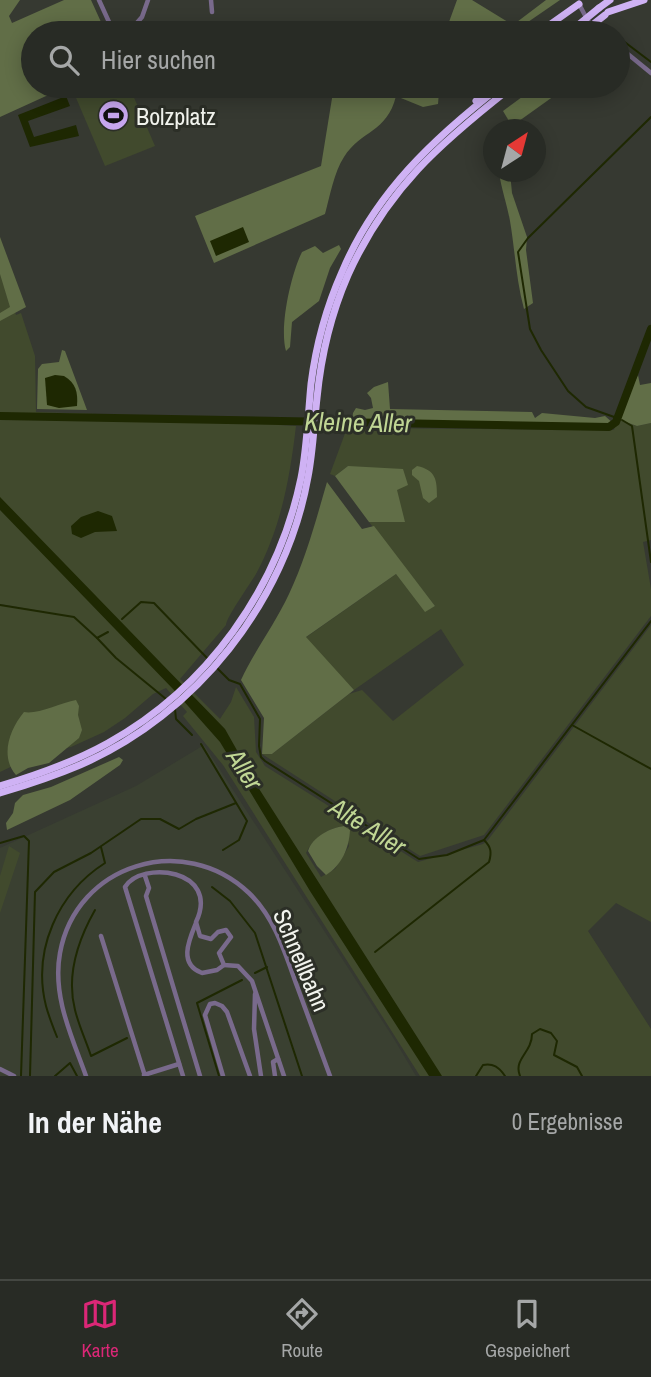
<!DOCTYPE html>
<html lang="de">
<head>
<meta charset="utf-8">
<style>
	:root { --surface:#282b25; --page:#343732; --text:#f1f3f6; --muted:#a5a7a7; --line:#444742; --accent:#db2777 }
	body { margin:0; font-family:"Archivo Narrow",sans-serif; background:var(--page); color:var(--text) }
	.compass { position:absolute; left:483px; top:119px; width:63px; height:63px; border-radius:50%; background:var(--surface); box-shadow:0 4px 18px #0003; rotate:36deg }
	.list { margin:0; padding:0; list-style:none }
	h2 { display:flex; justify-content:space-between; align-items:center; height:91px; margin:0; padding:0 28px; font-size:30px }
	h2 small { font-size:23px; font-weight:400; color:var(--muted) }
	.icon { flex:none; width:38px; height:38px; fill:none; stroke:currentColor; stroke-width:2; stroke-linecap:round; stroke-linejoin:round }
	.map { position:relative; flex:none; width:651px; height:1076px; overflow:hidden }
	.search { position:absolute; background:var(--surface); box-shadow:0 4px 18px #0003; left:21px; right:21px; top:21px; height:77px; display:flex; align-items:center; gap:18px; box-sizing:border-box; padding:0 24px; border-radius:38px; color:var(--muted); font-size:26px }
	.sheet { height:203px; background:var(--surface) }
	nav { display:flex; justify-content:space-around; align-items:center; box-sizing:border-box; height:98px; border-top:2px solid var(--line); background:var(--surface); font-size:19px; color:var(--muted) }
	nav a { display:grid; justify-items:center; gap:4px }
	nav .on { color:var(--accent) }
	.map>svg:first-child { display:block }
	.built { fill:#3a4031 }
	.green { fill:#414a2d; fill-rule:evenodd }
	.forest { fill:#616e47 }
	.water { fill:#1e2802 }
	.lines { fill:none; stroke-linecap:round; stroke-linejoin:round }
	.stream { stroke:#1e2802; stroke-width:2 }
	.river { stroke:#1e2802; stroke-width:8 }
	.minor { stroke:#796a8c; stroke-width:4.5 }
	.highway { stroke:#cfb2f4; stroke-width:7 }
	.highway-bridge { stroke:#cfb2f4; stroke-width:7 }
	.labels { text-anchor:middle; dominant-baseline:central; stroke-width:6; stroke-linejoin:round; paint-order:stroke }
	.poi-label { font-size:24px; fill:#f2f4ee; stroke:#2c2f27; text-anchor:start }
	.street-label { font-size:24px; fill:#f2f4ee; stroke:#2c2f27 }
	.water-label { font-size:26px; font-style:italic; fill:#c0d694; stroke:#2c2f27 }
</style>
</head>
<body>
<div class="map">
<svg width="651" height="1076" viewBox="0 0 651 1076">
	<rect width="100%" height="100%" fill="#363931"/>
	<path class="built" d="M204 745 394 1039 416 1076H0V848L136 786Z"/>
	<g class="green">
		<path d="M71 86H129L155 146 105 166Z"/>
		<path d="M0 268 16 315 21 313 35 356 36 412 280 420 279 425 296 426C290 477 281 528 256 574 250 584 226 618 226 625L180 679 220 719 231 702 236 687 254 717 256 752 265 766 418 862 483 844 488 840 651 625V922L616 903 588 931 651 1029V1076H420L223 765 183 716 187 712 166 688 153 694 125 718 104 732 71 747 38 754 0 772V605L41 611 0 604ZM344 826 349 846 335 869 321 877 306 853C313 838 328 828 344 826Z"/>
		<path d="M617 419 637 426 651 423V540L643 542 651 589V616L484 835 420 856 262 754H272L349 694 362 690 393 721 464 665 441 629 354 690 305 638 396 574 425 611 435 606 369 522 405 521 348 466 335 476 330 474 347 428 614 430Z"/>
		<path d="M9 846 20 853 0 913V876Z"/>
	</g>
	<g class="forest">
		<path d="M0 0H20L9 16 12 23 64 0H91L106 33H33V86H68L0 117Z"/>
		<path d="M457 0H472L513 25 546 0H560L512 33H445Z"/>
		<path d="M334 86H452L439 92 438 104 423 107 396 96C387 133 361 130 344 157 334 172 330 196 325 214L214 263 195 216 321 166Z"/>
		<path d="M537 86H568L512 126 503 111Z"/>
		<path d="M499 172H510L512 193 527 237 526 250 533 303 524 309C516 280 515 250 510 221 507 204 501 188 499 172Z"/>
		<path d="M0 237 26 307 0 321V313L10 307 0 274Z"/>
		<path d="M339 245 341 249 330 268 319 301 292 322 290 347 286 351C279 327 291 274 302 252L315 246 323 253Z"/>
		<path d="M62 350 65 351 87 410 37 409 38 369 42 364 59 362Z"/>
		<path d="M638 375 640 385 651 383V423L637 426 617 419Z"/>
		<path d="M388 382 390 409 532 412 535 418 542 413 595 418 605 416 614 424 352 421 353 413 356 408 365 410 373 408 371 398 367 393 374 387Z"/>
		<path d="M348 466 403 469 408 485 397 490 405 522H369L335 476Z"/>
		<path d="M417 466C436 470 437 480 437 497L429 503 423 498 419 481 412 475V470Z"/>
		<path d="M327 482 362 529 374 526 435 606 425 612 396 574 306 637 354 690 272 754H262L264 718 241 680C255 650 275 624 289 594 306 558 316 520 327 482Z"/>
		<path d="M76 700 79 706 78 715 82 730 79 738 49 763 28 768 16 775C0 757 9 730 24 712 36 715 61 703 76 700Z"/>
		<path d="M119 757 123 760 120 765 70 800 7 830 6 823 13 813 15 803 23 795 51 787Z"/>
		<path d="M344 826 350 830C349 848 342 865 326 875L317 866 308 851C312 837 330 828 344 826Z"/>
	</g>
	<g class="water">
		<path d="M66 96 70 106 28 121 34 137 76 125 79 136 30 147 18 115Z"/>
		<path d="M243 227 249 242 216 256 210 241Z"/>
		<path d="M55 375 64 376C76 383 78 392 77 406L59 408 47 405 45 378Z"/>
		<path d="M0 497 225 729 256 784 442 1076H429L310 891 220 742 173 689 0 510Z"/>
		<path d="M98 511 112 516 117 531 95 532 81 538 72 534 71 526 81 517Z"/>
	</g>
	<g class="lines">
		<g class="stream">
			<path d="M610 32 611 33"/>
			<path d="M618 37 651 62"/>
			<path d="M617 418 586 407 568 391 541 350 530 329 518 252 528 238 651 117"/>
			<path d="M622 420 632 426 651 562"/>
			<path d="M0 605 74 617 97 638 108 632"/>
			<path d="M122 619 141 602 154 603 208 659"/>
			<path d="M97 638 116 658 166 699"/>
			<path d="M217 668 229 680 240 684 260 719 259 746 261 757 265 761 419 859 447 855 484 840 651 621"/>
			<path d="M175 709 176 719 192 735"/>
			<path d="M572 725 651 769"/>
			<path d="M201 744 247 821 239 840 223 850"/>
			<path d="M0 843 24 836 29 841 21 1076"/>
			<path d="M212 887 230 901 255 933 302 1076"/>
			<path d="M95 910C78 940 66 975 75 1010 79 1026 86 1041 91 1056L127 1038"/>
			<path d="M375 952 489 862C492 852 491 847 484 840"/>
			<path d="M255 973 267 967"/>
			<path d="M57 1037C53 1027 49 1017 46 1006 32 950 58 893 105 863L101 847"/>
			<path d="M30 1076 35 892 54 872 91 853 141 819H160L179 829 196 819 236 803"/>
			<path d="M55 1076 70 1063 77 1076"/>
			<path d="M219 1076 197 1003 242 980"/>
			<path d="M476 1076 483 1065C493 1063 499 1067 505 1076"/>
			<path d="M520 1076C513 1059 532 1053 532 1034L540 1029 551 1033 557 1041 554 1055 577 1067 582 1076"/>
		</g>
		<path class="river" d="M0 416 609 427 616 422 651 329"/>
		<g class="minor">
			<path d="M99 0 114 33"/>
			<path d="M211 0 212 12"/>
			<path d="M579 4 588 21 600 33"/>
			<path d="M128 33 142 17 148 0"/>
			<path d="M618 46 651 73"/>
			<path d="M145 876 149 888 146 896 200 1076"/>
			<path d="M196 923C189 940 178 964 202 973L217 970 224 965"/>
			<path d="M101 936 145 1076"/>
			<path d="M255 994 254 1029 261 1076"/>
			<path d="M0 1069 14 1076"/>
			<path d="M144 1075 179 1064"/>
			<path d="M86 1076C72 1037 52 996 60 953 76 864 184 831 249 893 275 918 285 953 297 986 308 1016 319 1046 330 1076"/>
			<path d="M183 1076 125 887C141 860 221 869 196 922L200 936 211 939 218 932 226 930 231 937 219 953 224 965 238 966 252 981 284 1076"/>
			<path d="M223 1076 205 1015 210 1004 215 1003 222 1006 227 1012 250 1076"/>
			<path d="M275 1076 273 1062 278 1059"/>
		</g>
		<g class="highway">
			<path d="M599 8 610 0"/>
			<path d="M608 12 644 0"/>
			<path d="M538 33 579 4"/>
			<path d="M567 33 577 26"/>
			<path d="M476 101 490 86"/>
			<path d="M0 786C37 775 74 762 108 743 207 688 278 589 301 478 307 448 308 415 311 384 316 345 326 308 342 272 375 193 434 138 501 86"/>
			<path d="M0 793C27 785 54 776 80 765 196 715 286 601 308 477 313 451 314 424 317 398 321 356 331 314 348 275 387 189 440 143 513 86"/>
		</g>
		<g class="highway-bridge">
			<path d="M577 26 599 8"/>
			<path d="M582 33 605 15"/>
		</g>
	</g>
	<defs>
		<symbol id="stadium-disc" viewBox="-11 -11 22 22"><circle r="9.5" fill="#c7a6ef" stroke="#2c2f27"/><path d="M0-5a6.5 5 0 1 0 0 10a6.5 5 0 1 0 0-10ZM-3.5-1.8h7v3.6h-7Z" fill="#111"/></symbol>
	</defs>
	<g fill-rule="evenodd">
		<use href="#stadium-disc" x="96" y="98" width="35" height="35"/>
	</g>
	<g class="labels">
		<g class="poi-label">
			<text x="136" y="116">Bolzplatz</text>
		</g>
		<g class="street-label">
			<text transform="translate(302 960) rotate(67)">Schnellbahn</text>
		</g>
		<g class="water-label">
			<text transform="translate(358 422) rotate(1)">Kleine Aller</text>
			<text transform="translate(245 769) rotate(57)">Aller</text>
			<text transform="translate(368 826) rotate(32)">Alte Aller</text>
		</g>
	</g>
</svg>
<svg class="compass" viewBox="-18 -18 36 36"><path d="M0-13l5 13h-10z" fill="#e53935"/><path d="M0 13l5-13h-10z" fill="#a5a7a7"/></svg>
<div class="search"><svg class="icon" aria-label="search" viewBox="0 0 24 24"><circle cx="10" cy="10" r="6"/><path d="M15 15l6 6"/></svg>Hier suchen</div>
</div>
<section class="sheet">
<h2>In der Nähe<small>0 Ergebnisse</small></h2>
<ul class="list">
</ul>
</section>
<nav>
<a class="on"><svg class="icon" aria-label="map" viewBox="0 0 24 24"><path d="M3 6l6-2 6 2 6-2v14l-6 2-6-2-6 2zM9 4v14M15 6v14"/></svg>Karte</a>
<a><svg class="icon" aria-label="directions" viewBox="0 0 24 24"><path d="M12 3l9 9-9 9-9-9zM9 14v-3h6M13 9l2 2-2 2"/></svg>Route</a>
<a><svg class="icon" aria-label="saved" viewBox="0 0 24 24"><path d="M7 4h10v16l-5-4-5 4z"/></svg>Gespeichert</a>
</nav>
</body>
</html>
